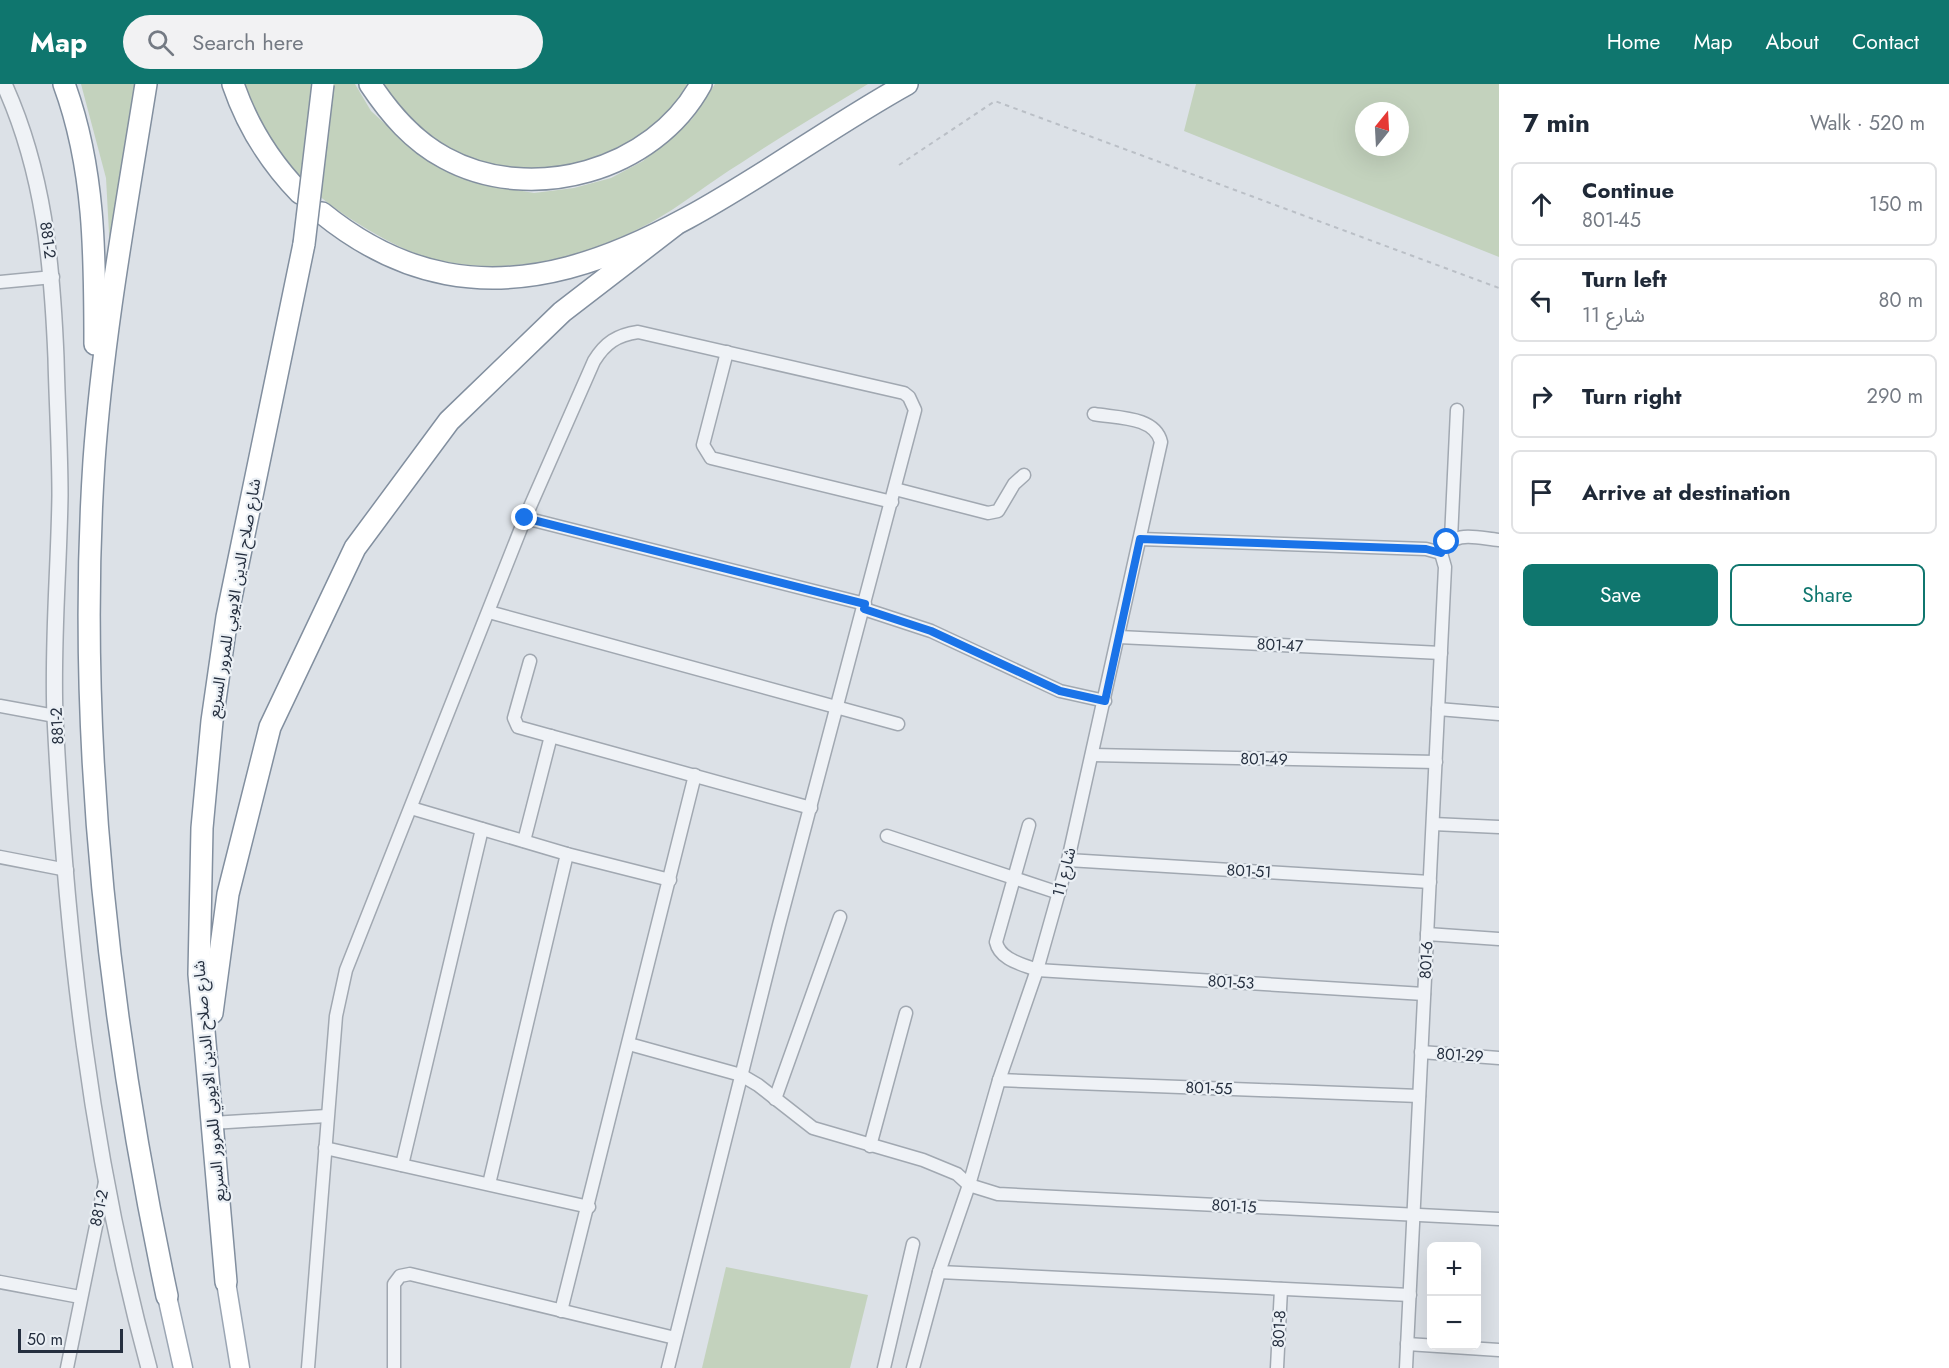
<!DOCTYPE html>
<html lang="en">
<head>
<meta charset="utf-8">
<style>
	:root { --surface:#fff; --page:#f2f2f3; --text:#1f2937; --muted:#747a83; --line:#e0e1e3; --accent:#0f766e }
	body { margin:0; font-family:Jost,"Noto Sans Arabic",sans-serif; background:var(--page); color:var(--text) }
	.controls { position:absolute; right:18px; bottom:18px; display:grid; overflow:hidden; border-radius:9px; box-shadow:0 6px 24px #0002 }
	.controls button { width:54px; height:54px; display:grid; place-items:center; padding:0; border:0; border-bottom:2px solid var(--line); background:var(--surface); color:var(--text); font:30px sans-serif }
	.compass { position:absolute; left:1355px; top:18px; width:54px; height:54px; border-radius:50%; background:var(--surface); box-shadow:0 6px 24px #0002; rotate:18deg }
	.scale { position:absolute; left:18px; bottom:15px; width:105px; box-sizing:border-box; padding-left:6px; border:3px solid #252f3f; border-top:0; font-size:16px; line-height:21px; white-space:nowrap; color:#252f3f; -webkit-text-stroke:4px #ebf0f5; paint-order:stroke }
	.stop { position:absolute; width:18px; height:18px; margin:-14px; border:4px solid #1a73e8; border-radius:50%; background:#fff }
	.stop.end { background:#1a73e8; border-color:#fff; box-shadow:0 2px 6px #0008 }
	.list { margin:0; padding:0; list-style:none }
	h2 { display:flex; justify-content:space-between; align-items:center; height:78px; margin:0; padding:0 24px; font-size:26px }
	h2 small { font-size:20px; font-weight:400; color:var(--muted) }
	.list li { display:grid; grid-template-columns:39px 1fr auto; gap:18px; align-items:center; box-sizing:border-box; height:84px; margin:0 12px 12px; padding:0 12px; border:2px solid var(--line); border-radius:9px }
	.list b { display:block; font-size:22px; white-space:nowrap }
	.list p { margin:0; font-size:20px; white-space:nowrap; color:var(--muted) }
	.list em { font-size:20px; font-style:normal; color:var(--muted) }
	.actions { display:flex; gap:12px; padding:18px 24px }
	.actions a { flex:1; padding:14px 0; border:2px solid var(--accent); border-radius:9px; text-align:center; font-size:21px; color:var(--accent) }
	.actions .main { background:var(--accent); color:#fff }
	.icon { flex:none; width:33px; height:33px; fill:none; stroke:currentColor; stroke-width:2; stroke-linecap:round; stroke-linejoin:round }
	.map { position:relative; flex:none; width:1499px; height:1284px; overflow:hidden }
	header { display:flex; align-items:center; gap:36px; box-sizing:border-box; height:84px; padding:0 30px; background:var(--accent); color:#fff }
	header strong { font-size:28px }
	nav { display:flex; gap:33px; margin-inline-start:auto; font-size:21px }
	.search { width:420px; height:54px; background:var(--page); display:flex; align-items:center; gap:15px; box-sizing:border-box; padding:0 21px; border-radius:33px; color:var(--muted); font-size:22px }
	main { display:flex }
	aside { flex:1; background:var(--surface) }
	.map>svg:first-child { display:block }
	.green { fill:#c3d2bd; fill-rule:evenodd }
	.lines { fill:none; stroke-linecap:round; stroke-linejoin:round }
	.minor-casing { stroke:#a1a8b1; stroke-width:15 }
	.tertiary-casing { stroke:#a1a8b1; stroke-width:18 }
	.primary-casing { stroke:#9ba6b4; stroke-width:21 }
	.motorway-casing { stroke:#828f9f; stroke-width:24 }
	.path { stroke:#babfc6; stroke-width:2; stroke-dasharray:4.5 4.5; stroke-linecap:butt }
	.minor { stroke:#eff2f6; stroke-width:12 }
	.tertiary { stroke:#eff2f6; stroke-width:15 }
	.primary { stroke:#fff; stroke-width:18 }
	.motorway { stroke:#fff; stroke-width:21 }
	.motorway-bridge-casing { stroke:#828f9f; stroke-width:24; stroke-linecap:butt }
	.motorway-bridge { stroke:#fff; stroke-width:21 }
	.route { stroke:#1a73e8; stroke-width:8 }
	.labels { text-anchor:middle; dominant-baseline:central; stroke-width:4.5; stroke-linejoin:round; paint-order:stroke }
	.street-label { font-size:16px; fill:#252f3f; stroke:#ebf0f5 }
</style>
</head>
<body>
<header>
<strong>Map</strong>
<div class="search"><svg class="icon" aria-label="search" viewBox="0 0 24 24"><circle cx="10" cy="10" r="6"/><path d="M15 15l6 6"/></svg>Search here</div>
<nav><a>Home</a><a>Map</a><a>About</a><a>Contact</a></nav>
</header>
<main>
<div class="map">
<svg width="1499" height="1284" viewBox="0 0 1499 1284">
	<rect width="100%" height="100%" fill="#dce1e7"/>
	<g class="green">
		<path d="M81 0H138L111 185 106 94Z"/>
		<path d="M244 0H355L371 27 417 69 472 98 534 109 574 104 611 94 643 77 692 35 715 0H868C825 26 782 52 741 79 710 98 681 122 650 139 579 177 493 197 414 169 394 161 373 149 354 137 301 103 261 62 244 0Z"/>
		<path d="M384 0H687C681 10 675 21 667 31 656 44 634 56 618 63 547 98 465 92 410 32 400 22 390 12 384 0Z"/>
		<path d="M1196 0H1499V173L1184 47ZM1364 27H1400V63H1364Z"/>
		<path d="M726 1183 868 1211 850 1284H702Z"/>
	</g>
	<g class="lines">
		<defs>
			<g id="minor">
				<path d="M0 198 53 193"/>
				<path d="M727 268 703 361 711 374 892 418"/>
				<path d="M895 405 988 429 998 427 1014 400 1024 391"/>
				<path d="M525 434 865 520"/>
				<path d="M1140 455 1426 465 1441 469"/>
				<path d="M1451 455 1457 326"/>
				<path d="M1441 469C1453 445 1477 454 1499 456"/>
				<path d="M864 525 931 547 1060 607 1105 617"/>
				<path d="M489 528 898 640"/>
				<path d="M1119 553 1441 569"/>
				<path d="M530 577 514 634 518 643 811 724"/>
				<path d="M0 622 55 632"/>
				<path d="M1438 625 1499 630"/>
				<path d="M1092 671 1436 678"/>
				<path d="M411 724 567 770 670 796"/>
				<path d="M1433 740 1499 743"/>
				<path d="M1029 741 996 858C1000 876 1022 880 1037 886L1424 910"/>
				<path d="M887 752 1059 809"/>
				<path d="M524 757 551 652"/>
				<path d="M0 773 67 786"/>
				<path d="M1068 776 1430 798"/>
				<path d="M1427 850 1499 855"/>
				<path d="M629 960 741 991 758 1001 813 1044 923 1076 957 1090 969 1101 998 1110 1499 1135"/>
				<path d="M1421 968 1499 974"/>
				<path d="M999 996 1419 1012"/>
				<path d="M775 1015 840 833"/>
				<path d="M212 1039 327 1032"/>
				<path d="M870 1062 906 929"/>
				<path d="M325 1064 589 1123"/>
				<path d="M402 1081 482 745"/>
				<path d="M489 1100 567 770"/>
				<path d="M939 1188 1410 1211"/>
				<path d="M0 1198 80 1213"/>
				<path d="M561 1227 695 691"/>
				<path d="M1407 1260 1499 1266"/>
				<path d="M67 1284 105 1098"/>
				<path d="M308 1284 336 932 346 886 525 434 594 277C605 259 617 251 638 248L904 309 909 313 915 326 779 841 668 1284"/>
				<path d="M394 1284V1200L400 1192 410 1190 675 1254"/>
				<path d="M884 1284 913 1160"/>
				<path d="M913 1284 939 1188 969 1101 999 996 1037 886 1068 776 1161 358C1155 332 1116 334 1094 330"/>
				<path d="M1277 1284 1281 1205"/>
				<path d="M1406 1284 1445 483 1441 469"/>
			</g>
			<path id="tertiary" d="M4 0C44 88 52 178 56 274 57 319 60 365 60 411 59 485 52 559 55 633 66 852 91 1072 149 1284"/>
			<g id="primary">
				<path d="M226 1198 240 1284"/>
				<path d="M167 1212 183 1284"/>
			</g>
			<g id="motorway">
				<path d="M64 0C95 84 95 172 95 260"/>
				<path d="M146 0C126 125 103 250 94 377 76 655 109 939 167 1212"/>
				<path d="M233 0C247 41 270 78 300 109"/>
				<path d="M370 0C390 30 413 57 445 74 531 121 654 87 701 0"/>
				<path d="M322 129C528 296 726 100 907 0"/>
				<path d="M212 929 228 810 270 643 355 464 449 337 562 228 675 141"/>
				<path d="M226 1198 199 890 202 744 212 637 227 533 304 160"/>
			</g>
		</defs>
		<use href="#minor" class="minor-casing"/>
		<use href="#tertiary" class="tertiary-casing"/>
		<use href="#primary" class="primary-casing"/>
		<use href="#motorway" class="motorway-casing"/>
		<path class="path" d="M899 81 995 17 1499 204"/>
		<use href="#minor" class="minor"/>
		<use href="#tertiary" class="tertiary"/>
		<use href="#primary" class="primary"/>
		<use href="#motorway" class="motorway"/>
		<defs>
			<path id="motorway-bridge" d="M304 160 323 0"/>
		</defs>
		<use href="#motorway-bridge" class="motorway-bridge-casing"/>
		<use href="#motorway-bridge" class="motorway-bridge"/>
	</g>
	<g class="lines">
		<path class="route" d="M525 434 865 520 864 525 931 547 1060 607 1105 617 1140 455 1426 465 1441 469 1447 458"/>
	</g>
	<g class="labels">
		<g class="street-label">
			<text transform="translate(48 156) rotate(82)">881-2</text>
			<text transform="translate(234 514) rotate(-80)">شارع صلاح الدين الايوبي للمرور السريع</text>
			<text transform="translate(1280 561) rotate(3)">801-47</text>
			<text transform="translate(57 642) rotate(-93)">881-2</text>
			<text transform="translate(1264 675) rotate(1)">801-49</text>
			<text transform="translate(1249 787) rotate(3)">801-51</text>
			<text transform="translate(1064 788) rotate(-75)">شارع 11</text>
			<text transform="translate(1426 876) rotate(-87)">801-6</text>
			<text transform="translate(1231 898) rotate(3)">801-53</text>
			<text transform="translate(1460 971) rotate(4)">801-29</text>
			<text transform="translate(209 997) rotate(-95)">شارع صلاح الدين الايوبي للمرور السريع</text>
			<text transform="translate(1209 1004) rotate(2)">801-55</text>
			<text transform="translate(1234 1122) rotate(3)">801-15</text>
			<text transform="translate(99 1124) rotate(-78)">881-2</text>
			<text transform="translate(1279 1245) rotate(-87)">801-8</text>
		</g>
	</g>
</svg>
<div class="controls">
<button>+</button>
<button>−</button>
</div>
<svg class="compass" viewBox="-18 -18 36 36"><path d="M0-13l5 13h-10z" fill="#e53935"/><path d="M0 13l5-13h-10z" fill="#747a83"/></svg>
<div class="scale">50 m</div>
<div class="stop" style="left:1447px;top:458px"></div>
<div class="stop end" style="left:525px;top:434px"></div>
</div>
<aside>
<h2>7 min<small>Walk · 520 m</small></h2>
<ul class="list">
<li><svg class="icon" aria-label="ahead" viewBox="0 0 24 24"><path d="M12 20V5M6 11l6-6 6 6"/></svg><div><b>Continue</b><p>801-45</p></div><em>150 m</em></li>
<li><svg class="icon" aria-label="left" viewBox="0 0 24 24"><path d="M17 20v-9H6M10 6l-5 5 5 5"/></svg><div><b>Turn left</b><p>شارع 11</p></div><em>80 m</em></li>
<li><svg class="icon" aria-label="right" viewBox="0 0 24 24"><path d="M7 20v-9h11M14 6l5 5-5 5"/></svg><div><b>Turn right</b></div><em>290 m</em></li>
<li><svg class="icon" aria-label="arrive" viewBox="0 0 24 24"><path d="M6 21V4h12l-3 4 3 4H6"/></svg><div><b>Arrive at destination</b></div></li>
</ul>
<div class="actions"><a class="main">Save</a><a>Share</a></div>
</aside>
</main>
</body>
</html>
